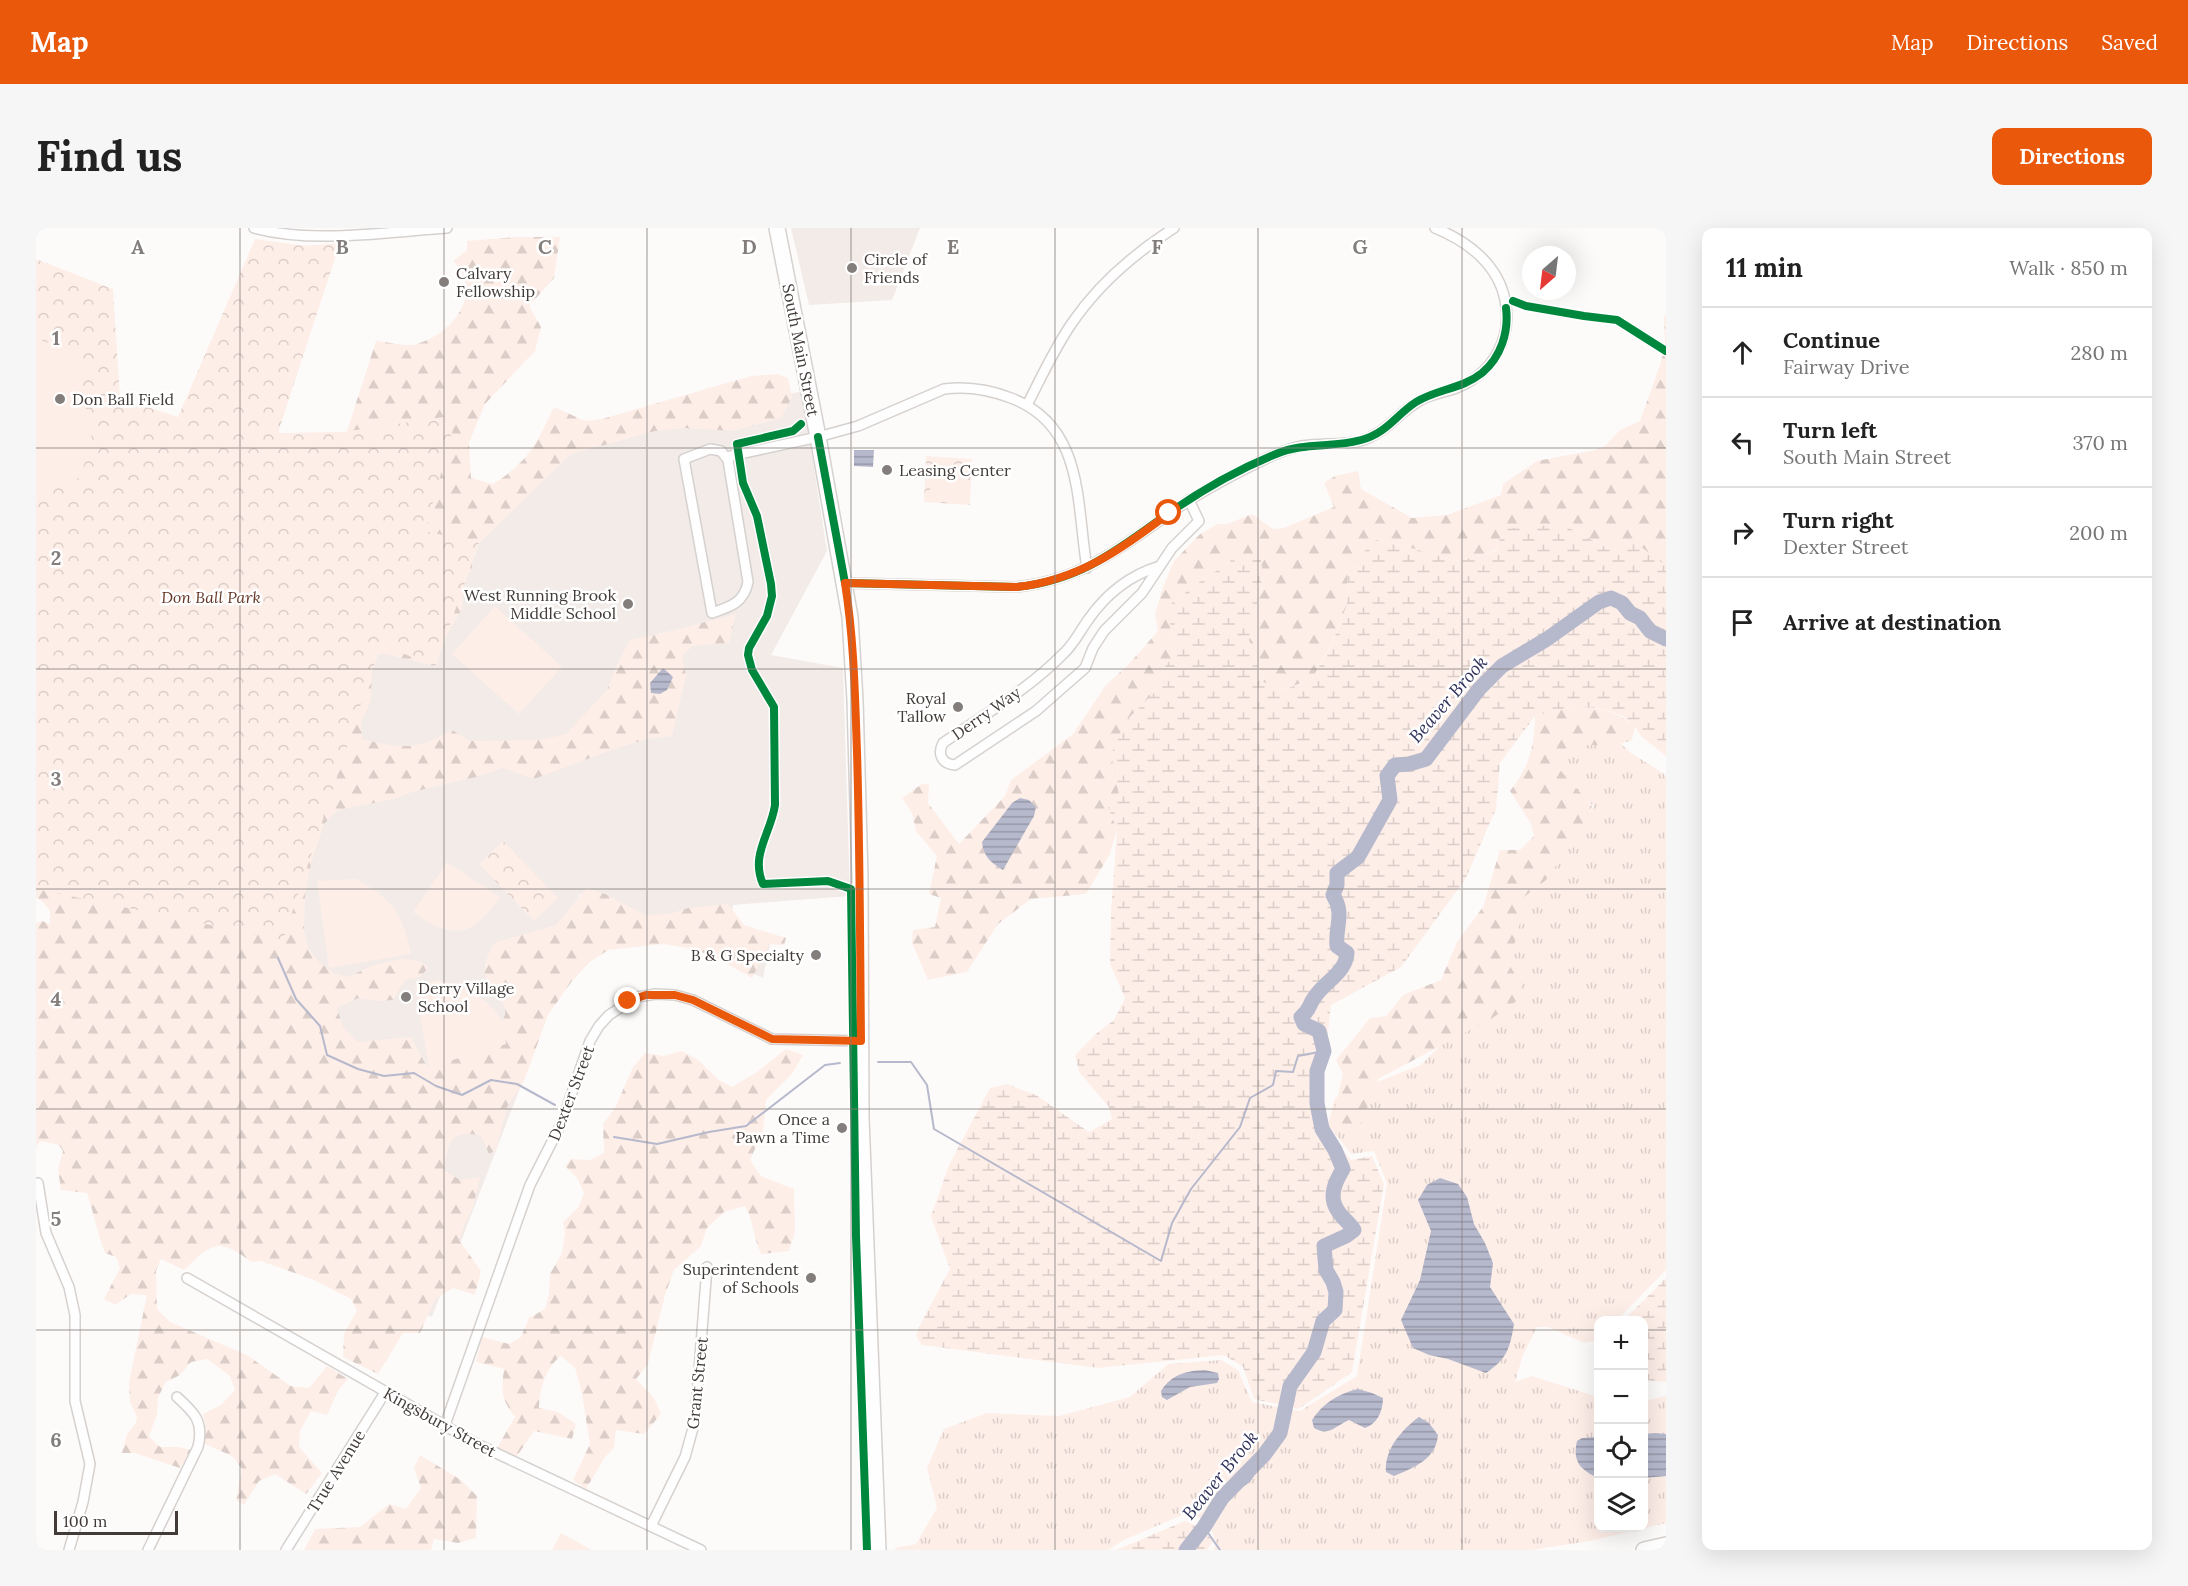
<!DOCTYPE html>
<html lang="en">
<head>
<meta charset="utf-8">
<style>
	:root { --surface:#fff; --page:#f6f6f6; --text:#222; --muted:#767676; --line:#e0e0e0; --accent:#ea580c }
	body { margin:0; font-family:Lora,serif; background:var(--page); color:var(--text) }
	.controls { position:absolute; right:18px; bottom:18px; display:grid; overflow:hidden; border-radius:12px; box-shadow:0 6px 24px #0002 }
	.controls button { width:54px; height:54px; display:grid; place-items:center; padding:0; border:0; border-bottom:2px solid var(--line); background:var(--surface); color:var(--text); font:30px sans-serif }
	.compass { position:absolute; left:1486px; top:18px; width:54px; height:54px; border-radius:50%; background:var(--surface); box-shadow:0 6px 24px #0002; rotate:208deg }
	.scale { position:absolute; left:18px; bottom:15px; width:124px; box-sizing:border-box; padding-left:6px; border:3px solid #423b38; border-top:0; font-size:16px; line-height:21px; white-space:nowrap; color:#423b38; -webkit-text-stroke:4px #fff; paint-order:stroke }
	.stop { position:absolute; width:18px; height:18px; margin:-14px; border:4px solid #ea580c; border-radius:50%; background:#fff }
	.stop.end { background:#ea580c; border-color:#fff; box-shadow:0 2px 6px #0008 }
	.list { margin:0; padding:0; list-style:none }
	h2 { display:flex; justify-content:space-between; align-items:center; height:78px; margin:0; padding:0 24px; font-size:26px }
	h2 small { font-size:20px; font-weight:400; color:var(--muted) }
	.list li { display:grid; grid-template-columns:39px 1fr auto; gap:18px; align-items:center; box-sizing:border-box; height:90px; padding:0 24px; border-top:2px solid var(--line) }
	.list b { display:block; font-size:22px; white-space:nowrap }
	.list p { margin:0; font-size:20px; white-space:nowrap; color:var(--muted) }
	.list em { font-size:20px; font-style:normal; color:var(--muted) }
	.icon { flex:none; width:33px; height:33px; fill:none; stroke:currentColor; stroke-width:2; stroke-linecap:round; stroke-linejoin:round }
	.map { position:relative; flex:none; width:1630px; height:1322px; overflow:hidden; border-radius:12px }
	header { display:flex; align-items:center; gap:36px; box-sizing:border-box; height:84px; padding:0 30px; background:var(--accent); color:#fff }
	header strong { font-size:28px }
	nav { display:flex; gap:33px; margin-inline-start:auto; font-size:21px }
	.intro { display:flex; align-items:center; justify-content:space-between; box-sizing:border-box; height:144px; padding:0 36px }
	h1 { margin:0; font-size:42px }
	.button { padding:15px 27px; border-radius:12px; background:var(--accent); color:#fff; font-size:21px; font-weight:700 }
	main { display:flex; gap:36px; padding:0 36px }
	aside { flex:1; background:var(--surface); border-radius:12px; box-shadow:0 6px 24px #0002 }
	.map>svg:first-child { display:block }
	.built { fill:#f2ebe8 }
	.grass { fill:url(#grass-tufts) }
	.forest { fill:url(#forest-firs) }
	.wetland { fill:url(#wetland-marsh) }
	.park { fill:url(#park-crowns) }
	.pitch { fill:#feeee8 }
	.water { fill:url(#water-rules) }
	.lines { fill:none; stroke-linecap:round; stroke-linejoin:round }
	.stream { stroke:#b6b8cc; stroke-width:2 }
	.river { stroke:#b6b8cc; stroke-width:15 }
	.street-casing { stroke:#d5d1cf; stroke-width:12 }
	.primary-casing { stroke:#d5d1cf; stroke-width:18 }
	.street { stroke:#fffefe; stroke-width:9 }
	.primary { stroke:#fffefe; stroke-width:15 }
	.cycleway-casing { stroke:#fff; stroke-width:11 }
	.cycleway { stroke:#00873e; stroke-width:8 }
	.route { stroke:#ea580c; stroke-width:8 }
	.grid { fill:none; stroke:#837e7c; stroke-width:1.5; stroke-opacity:0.55 }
	.poi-dot { fill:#837e7c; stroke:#fff; stroke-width:2 }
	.labels { text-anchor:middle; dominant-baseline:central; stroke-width:5; stroke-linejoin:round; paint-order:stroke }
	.poi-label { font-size:16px; fill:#423b38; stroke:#fff; text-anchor:start }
	.street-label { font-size:16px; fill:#423b38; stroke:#fff }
	.park-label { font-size:16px; font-style:italic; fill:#643626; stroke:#fff }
	.water-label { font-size:18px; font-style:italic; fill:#31335c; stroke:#fff }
	.grid-label { font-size:20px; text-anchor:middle; font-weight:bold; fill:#837e7c; stroke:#fff; stroke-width:5; stroke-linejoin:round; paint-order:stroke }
</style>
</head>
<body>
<header>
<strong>Map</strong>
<nav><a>Map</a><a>Directions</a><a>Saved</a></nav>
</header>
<div class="intro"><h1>Find us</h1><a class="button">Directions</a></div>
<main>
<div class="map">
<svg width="1630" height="1322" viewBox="0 0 1630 1322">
	<defs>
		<pattern id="grass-tufts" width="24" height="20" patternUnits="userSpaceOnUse" patternTransform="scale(1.5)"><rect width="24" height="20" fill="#feeee8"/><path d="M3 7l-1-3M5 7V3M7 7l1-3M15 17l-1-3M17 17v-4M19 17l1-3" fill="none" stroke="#dbcdc8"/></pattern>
		<pattern id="forest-firs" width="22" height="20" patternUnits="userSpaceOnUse" patternTransform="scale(1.5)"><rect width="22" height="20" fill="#feeee8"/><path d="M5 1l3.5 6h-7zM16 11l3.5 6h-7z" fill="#dbcdc8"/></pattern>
		<pattern id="wetland-marsh" width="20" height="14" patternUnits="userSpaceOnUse" patternTransform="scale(1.5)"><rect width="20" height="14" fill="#feeee8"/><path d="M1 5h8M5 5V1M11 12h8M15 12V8" fill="none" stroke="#dbcdc8"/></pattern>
		<pattern id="park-crowns" width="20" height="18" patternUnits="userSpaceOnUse" patternTransform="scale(1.5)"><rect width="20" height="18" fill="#feeee8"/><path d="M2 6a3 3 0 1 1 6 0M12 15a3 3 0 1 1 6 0" fill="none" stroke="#dbcdc8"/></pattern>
		<pattern id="water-rules" width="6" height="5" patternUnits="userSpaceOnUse" patternTransform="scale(1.5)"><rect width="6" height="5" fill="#b6b8cc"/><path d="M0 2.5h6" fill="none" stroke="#9697a7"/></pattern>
	</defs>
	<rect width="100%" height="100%" fill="#fdfbfa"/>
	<g class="built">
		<path d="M755 0H884L856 72 773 77Z"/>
		<path d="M766 163 791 323 735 427 807 440 814 668 697 677 691 712H735L727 750 544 666 484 860 396 1089 259 1039 222 789 345 416 399 439 443 315 523 225Z"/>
	</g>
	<path class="grass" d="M1573 505 1595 525 1627 545 1630 549V1042L1581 1092H1562V1112L1548 1115 1512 1099H1501L1487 1127 1479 1154 1496 1148 1562 1169V1300H1608V1173L1630 1168V1295L1554 1313 1496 1322H1177L1181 1316 1172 1293 1151 1285 1088 1312 1072 1322H859V1320L880 1316 901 1280 891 1240 908 1201 951 1185 1023 1188 1094 1169 1132 1136 1185 1132 1202 1142 1216 1174 1264 1183 1321 1148 1351 956 1338 923 1315 926 1292 897 1299 870 1385 837 1454 766 1461 665 1531 616 1558 578 1506 538 1503 522Z"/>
	<g class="forest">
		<path d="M480 9H524L518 50 493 78 505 99 499 123 449 176 433 215 435 250 457 256C494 232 499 218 518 179L549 193 566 191 715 148 742 146 752 150 756 169 745 190 697 203 650 200 619 203 535 226 434 324 436 339 428 355 426 381 410 408 401 429 392 436 348 426 336 427 335 472 325 495 326 511C366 521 379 523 416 502L434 513 505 512 530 506 571 462 583 432 594 412 639 402 700 386 693 415 656 418 646 428 650 448 636 508 611 511 578 521 498 551 467 540 440 549 376 564 358 571 302 582 288 596 275 635 269 668 268 702 272 720 284 735 298 745 312 749 338 737 366 731 385 733 392 740 384 749 369 752 357 772 341 773 322 770 301 780 307 799 322 814 375 809 391 839 469 816 466 793C478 776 455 767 450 752 446 739 452 726 458 715L520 697 551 660 569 666 609 687 634 686 652 680 692 676 708 697 750 710 748 717 733 716 716 750 675 727 651 720 627 716 572 722 554 734 536 753 512 787 488 853 471 879 460 922 453 926 445 908C415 899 411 917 408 942L424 952 444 949 436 982 429 995 423 1012 445 1043 439 1067 417 1060 399 1071 384 1105H367L342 1146 307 1129 308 1106 321 1082 315 1071 278 1052 225 1033 215 1034C182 1008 175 1016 148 1042L125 1031 120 1043 121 1081 134 1094 211 1127 255 1158 273 1160 291 1138 312 1151 302 1163 291 1187 275 1183 264 1203 263 1219 286 1245 270 1266 239 1246 223 1253 208 1277 200 1272 206 1241 196 1228 169 1216V1195L167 1186 185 1177 199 1162 194 1148 171 1131 155 1134 144 1147 130 1154 122 1169 121 1187 113 1208 124 1219H143L155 1222 144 1240 99 1225H86L91 1206 100 1195 101 1189 94 1174 93 1154 111 1067 95 1066 79 1077 68 1071 84 1040 80 1029 69 1025C61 1005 58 985 51 965L25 962 22 941 27 923 23 917 4 913 0 919V695L6 693 14 696V683L6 673 0 670V439L261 17 286 18 238 194 244 206 309 209 340 113C352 114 370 119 381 116 416 106 450 64 417 33L431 22V13Z"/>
		<path d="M1630 86V338L1595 312 1569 319 1533 300 1462 317 1461 321 1441 329 1419 333 1379 321 1340 312 1312 339 1311 377 1295 417 1276 451 1246 462 1227 454 1213 412 1227 347 1200 330 1159 357 1131 379 1140 425 1126 442 1129 454 1090 493 1083 568 1072 579 1081 601 1074 626 1050 666 995 671 962 696 931 744 892 752 876 715 877 702 899 699 905 670 893 666 901 628 880 603 876 585 866 570 886 556H893L892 575 923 616 969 568 975 552 1037 506 1070 457 1093 436 1122 403 1119 386 1127 359 1138 333 1164 306 1182 296H1191L1216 286 1237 301 1248 300 1298 279 1288 255 1299 248 1322 243 1325 261 1376 290 1411 287 1465 267 1467 256 1501 233 1559 222 1569 218 1584 202 1604 193 1625 134 1629 116 1628 89Z"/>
		<path d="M1544 479C1566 480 1583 484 1599 499L1596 512 1581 517H1534L1517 534 1556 578 1549 596 1510 652 1488 669 1484 695 1473 736 1485 757 1482 772 1455 791 1342 851 1326 894 1311 905 1298 884 1307 846 1300 832 1334 790 1350 788 1367 767 1405 752 1421 714 1447 679 1464 622H1484L1498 608 1495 596 1474 563C1494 537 1498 520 1499 488L1529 480Z"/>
		<path d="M750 821 767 827 756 846 730 872 727 903 714 932 725 948 758 961 759 1004 753 1023 725 1026C717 1009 718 994 709 978L688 984 671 1000 665 1018 638 1042 629 1067 612 1136 600 1151 618 1170 625 1186 608 1206 580 1202 578 1220 569 1229 550 1261 537 1252 554 1216 545 1161 539 1140 525 1128C509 1140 504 1160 503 1180L522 1184 540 1196 536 1211 498 1203 481 1228 461 1220 479 1189C465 1170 465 1164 468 1141L440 1134 446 1109 473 1116 485 1109 493 1090 509 1081 513 1065 514 1046 526 1025 529 1005 527 994 542 980 548 965 541 950 529 938 535 931 554 932 568 925 567 896 579 880 597 839 609 825 628 828 645 823 661 831 683 852 696 859 721 844Z"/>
		<path d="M384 1227 425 1252 441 1268 440 1310 422 1315 398 1311 395 1322H268L279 1301 324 1299 353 1276 370 1281 385 1260 378 1240Z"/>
	</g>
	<g class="wetland">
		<path d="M1517 297 1533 300 1569 319 1595 311 1630 338V528L1606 509 1599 499 1588 489 1577 484 1561 480 1544 479 1529 480 1499 488 1464 535 1460 581 1429 652 1365 739 1295 777 1285 865 1289 899 1315 932 1336 928 1348 956 1316 1144 1263 1181 1218 1171 1207 1139 1188 1127 1062 1140 886 1117 880 1108 884 1097 914 1041 895 988 913 937 954 860 971 856 1000 867 1053 904 1076 891 1073 879 1043 844 1039 827 1061 805 1078 792 1089 770 1074 736 1075 685 1081 601 1072 579 1083 568 1075 526 1090 493 1129 454 1126 442 1140 425 1131 379 1159 357 1200 330 1225 332 1227 347 1213 412 1227 454 1247 462 1276 451 1295 418 1311 377 1312 339 1340 312 1379 321 1419 333 1441 329 1461 322 1466 301Z"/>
		<path d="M1630 1050V1154L1608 1152V1092H1588Z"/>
		<path d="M1149 1293 1167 1300 1177 1313 1171 1322H1080Z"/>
	</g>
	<g class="park">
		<path d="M219 11 270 18 304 15 242 205 307 204 421 187 389 303 443 315 399 439 345 416 247 712 0 661V31L77 61 84 170 142 189Z"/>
		<path d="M890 228 936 231 934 277 888 274Z"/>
		<path d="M467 613 522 670 498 693 443 636Z"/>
	</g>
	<g class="pitch">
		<path d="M0 110 40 126 57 217 40 254 0 260Z"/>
		<path d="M895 236 909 237 907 267 894 266Z"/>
		<path d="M915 237H929L928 267 914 266Z"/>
		<path d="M459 378 526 439 483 486 416 426Z"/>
		<path d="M411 634 464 669C458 677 452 685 445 692 424 713 396 699 377 684Z"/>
		<path d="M320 651C357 671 367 686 375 726L293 740 281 653Z"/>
		<path d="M403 752C426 760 454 769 466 793 469 799 469 809 470 816L393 839 379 758Z"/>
		<path d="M525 1305 556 1322H516Z"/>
	</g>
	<g class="water">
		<path d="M818 222H838L837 239 818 238Z"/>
		<path d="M627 440 637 449 631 462 624 466 615 465 614 455Z"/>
		<path d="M984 570 993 572 1000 579 998 588 967 642C954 634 948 629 946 614L976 575Z"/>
		<path d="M1404 950 1422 956 1431 969 1438 996 1449 1015 1457 1035 1454 1059 1478 1096C1474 1120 1471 1131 1450 1145L1412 1131 1393 1127 1377 1120 1365 1092 1384 1052 1395 1003 1382 972 1391 957Z"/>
		<path d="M1169 1142 1182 1145 1183 1151 1181 1155 1154 1159 1131 1172 1126 1169 1125 1163C1136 1146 1150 1143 1169 1142Z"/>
		<path d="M1322 1161 1336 1165 1347 1170C1347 1183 1341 1196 1329 1200L1313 1192C1299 1198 1293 1209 1278 1200L1276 1192C1287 1175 1302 1166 1322 1161Z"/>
		<path d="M1383 1189 1393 1195 1402 1207C1400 1231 1379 1239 1358 1248L1350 1244C1348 1222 1366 1201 1383 1189Z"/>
		<path d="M1619 1205 1630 1206V1248L1608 1250V1206Z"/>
		<path d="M1238 1206 1241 1212 1225 1234 1215 1253 1187 1274 1171 1299 1164 1295 1178 1271 1207 1249 1213 1242 1222 1223Z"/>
		<path d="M1562 1209V1250C1545 1242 1536 1234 1541 1213L1546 1210Z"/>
	</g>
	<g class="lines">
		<g class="stream">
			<path d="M242 730 260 771 284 798 291 827 322 841 348 848 378 845 400 858 426 867 455 852 481 856 519 877"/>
			<path d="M842 834H875L891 857 898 901 1125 1033 1136 995 1155 961 1204 899 1214 870 1237 857 1240 843 1257 844 1262 828 1288 823"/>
			<path d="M578 909 621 916 673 904 710 898 789 837 804 835"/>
			<path d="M1168 1299 1184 1322"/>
		</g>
		<path class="river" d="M1150 1322 1168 1299 1186 1270 1228 1227 1244 1205 1254 1158 1278 1124 1287 1093 1299 1082 1300 1064 1297 1054 1290 1042 1288 1018 1310 1008 1318 1002C1313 994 1306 990 1302 983 1292 969 1299 954 1307 941L1299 922 1286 901 1281 875V843L1288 823 1283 803 1268 796 1265 789C1275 781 1272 778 1278 770 1288 754 1310 745 1311 725L1301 718C1299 698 1309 686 1297 667L1301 657V645L1322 629 1354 572 1351 548 1359 537 1373 536 1390 531 1443 461 1466 438 1511 411 1563 374 1575 370 1586 375 1594 385 1604 390 1614 403 1630 411"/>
		<defs>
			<g id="street">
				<path d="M218 0C277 16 350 4 411 0"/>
				<path d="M991 177C1005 150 1018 121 1036 95 1062 57 1099 25 1138 0"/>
				<path d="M674 221 685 223 692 232 712 354C708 375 694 379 676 385L648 231Z"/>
				<path d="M690 229 782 209 822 198 908 161C932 158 952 161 975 170 1049 198 1040 276 1051 340"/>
				<path d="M1124 338C1094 347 1070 366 1052 392 1044 403 1038 416 1028 425 993 461 948 487 907 515 901 526 906 536 919 537L1000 483 1049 440 1057 420 1068 403 1106 365 1136 320 1163 293 1153 272"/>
				<path d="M809 355 980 359C1043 353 1083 321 1133 286 1159 267 1187 252 1215 238 1231 230 1247 222 1265 218 1285 215 1305 217 1324 213 1349 206 1360 187 1380 175 1391 167 1405 165 1418 161 1456 147 1477 111 1469 72 1462 36 1431 13 1399 0"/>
				<path d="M2 955 10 1005 33 1059 39 1087V1173L54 1236 47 1274 33 1322"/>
				<path d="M151 1050 441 1216 665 1322"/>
				<path d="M409 1197 494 957 525 896 554 813 563 798 573 787 601 769 620 766 639 767 657 772 736 811 825 813"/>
				<path d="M615 1298 649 1229 659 1193 671 1039"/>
				<path d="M112 1322 162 1219C168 1194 159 1185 141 1169"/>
				<path d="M250 1322 350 1163"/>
			</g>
			<g id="primary">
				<path d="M741 0 782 209 814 389 819 472 824 649 825 890 842 1322"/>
				<path d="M1608 1322 1630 1317"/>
			</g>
		</defs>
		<use href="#street" class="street-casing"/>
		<use href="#primary" class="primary-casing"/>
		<use href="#street" class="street"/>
		<use href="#primary" class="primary"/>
		<defs>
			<g id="cycleway">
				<path d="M1477 73 1490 78 1548 88 1581 92 1630 123"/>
				<path d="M765 196 757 203 701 216 707 255 721 288 735 356 736 368 731 388 713 420 712 427 716 442 738 479 739 577C735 605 714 627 727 656L792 653 815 661 820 1008 831 1322"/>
				<path d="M782 209 809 355 980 359C1044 353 1083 321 1133 285 1166 262 1203 241 1240 226 1267 214 1297 220 1325 212 1351 205 1360 187 1380 174 1401 161 1426 161 1446 145 1465 129 1473 104 1470 80"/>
			</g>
		</defs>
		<use href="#cycleway" class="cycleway-casing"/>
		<use href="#cycleway" class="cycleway"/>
	</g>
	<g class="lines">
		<path class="route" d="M592 773 610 767H639L657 772 736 811 825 813C824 717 824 621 821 524 819 468 818 411 809 355L980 359C1041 353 1086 321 1133 285"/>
	</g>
	<path class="grid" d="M204 0V1322M408 0V1322M611 0V1322M815 0V1322M1019 0V1322M1222 0V1322M1426 0V1322M0 220H1630M0 441H1630M0 661H1630M0 881H1630M0 1102H1562M1608 1102H1630"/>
	<g class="poi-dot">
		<circle cx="816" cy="40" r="6"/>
		<circle cx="408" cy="54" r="6"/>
		<circle cx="24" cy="171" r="6"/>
		<circle cx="851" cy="242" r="6"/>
		<circle cx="592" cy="376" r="6"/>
		<circle cx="922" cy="479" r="6"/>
		<circle cx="780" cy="727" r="6"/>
		<circle cx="370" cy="769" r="6"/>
		<circle cx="806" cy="900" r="6"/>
		<circle cx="775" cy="1050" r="6"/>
	</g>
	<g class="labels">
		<g class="poi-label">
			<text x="828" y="31">Circle of<tspan x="828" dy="18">Friends</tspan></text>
			<text x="420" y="45">Calvary<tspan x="420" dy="18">Fellowship</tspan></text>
			<text x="36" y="171">Don Ball Field</text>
			<text x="863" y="242">Leasing Center</text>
			<text x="580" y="367" text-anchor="end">West Running Brook<tspan x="580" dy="18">Middle School</tspan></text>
			<text x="910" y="470" text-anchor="end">Royal<tspan x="910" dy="18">Tallow</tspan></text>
			<text x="768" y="727" text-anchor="end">B &amp; G Specialty</text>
			<text x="382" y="760">Derry Village<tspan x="382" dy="18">School</tspan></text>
			<text x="794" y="891" text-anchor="end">Once a<tspan x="794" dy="18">Pawn a Time</tspan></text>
			<text x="763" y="1041" text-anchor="end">Superintendent<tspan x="763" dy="18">of Schools</tspan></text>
		</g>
		<g class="street-label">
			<text transform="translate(765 122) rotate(79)">South Main Street</text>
			<text transform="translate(950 485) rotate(-35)">Derry Way</text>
			<text transform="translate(535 865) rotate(-69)">Dexter Street</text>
			<text transform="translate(661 1155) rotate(-84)">Grant Street</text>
			<text transform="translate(404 1194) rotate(29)">Kingsbury Street</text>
			<text transform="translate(300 1243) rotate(-58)">True Avenue</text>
		</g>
		<g class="park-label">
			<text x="175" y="369">Don Ball Park</text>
		</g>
		<g class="water-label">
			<text transform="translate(1412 471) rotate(-49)">Beaver Brook</text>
			<text transform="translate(1184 1247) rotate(-51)">Beaver Brook</text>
		</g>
	</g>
	<g class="grid-label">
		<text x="102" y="26">A</text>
		<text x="306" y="26">B</text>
		<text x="509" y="26">C</text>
		<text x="713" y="26">D</text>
		<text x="917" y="26">E</text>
		<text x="1121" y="26">F</text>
		<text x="1324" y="26">G</text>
		<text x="20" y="117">1</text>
		<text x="20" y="337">2</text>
		<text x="20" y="558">3</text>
		<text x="20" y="778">4</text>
		<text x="20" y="998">5</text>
		<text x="20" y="1219">6</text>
	</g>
</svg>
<div class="controls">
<button>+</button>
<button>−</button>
<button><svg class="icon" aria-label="locate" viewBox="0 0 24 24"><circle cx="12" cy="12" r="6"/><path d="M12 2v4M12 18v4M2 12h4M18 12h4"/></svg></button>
<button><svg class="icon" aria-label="layers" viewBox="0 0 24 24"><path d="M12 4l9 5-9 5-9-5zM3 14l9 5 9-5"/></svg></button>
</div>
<svg class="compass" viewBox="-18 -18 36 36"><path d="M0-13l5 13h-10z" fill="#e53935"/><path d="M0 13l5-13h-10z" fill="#767676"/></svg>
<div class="scale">100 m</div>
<div class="stop" style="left:1133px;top:285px"></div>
<div class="stop end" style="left:592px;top:773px"></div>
</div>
<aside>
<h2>11 min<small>Walk · 850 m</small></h2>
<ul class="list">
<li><svg class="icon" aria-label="ahead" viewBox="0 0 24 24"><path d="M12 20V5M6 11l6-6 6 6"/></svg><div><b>Continue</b><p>Fairway Drive</p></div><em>280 m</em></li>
<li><svg class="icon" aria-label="left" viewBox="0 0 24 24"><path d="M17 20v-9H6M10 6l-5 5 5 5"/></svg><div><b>Turn left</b><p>South Main Street</p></div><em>370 m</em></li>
<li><svg class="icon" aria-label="right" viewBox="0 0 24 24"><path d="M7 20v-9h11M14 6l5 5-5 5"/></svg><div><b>Turn right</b><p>Dexter Street</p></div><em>200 m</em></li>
<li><svg class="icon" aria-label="arrive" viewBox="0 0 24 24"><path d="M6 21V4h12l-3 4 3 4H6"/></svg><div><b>Arrive at destination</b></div></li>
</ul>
</aside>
</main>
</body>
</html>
